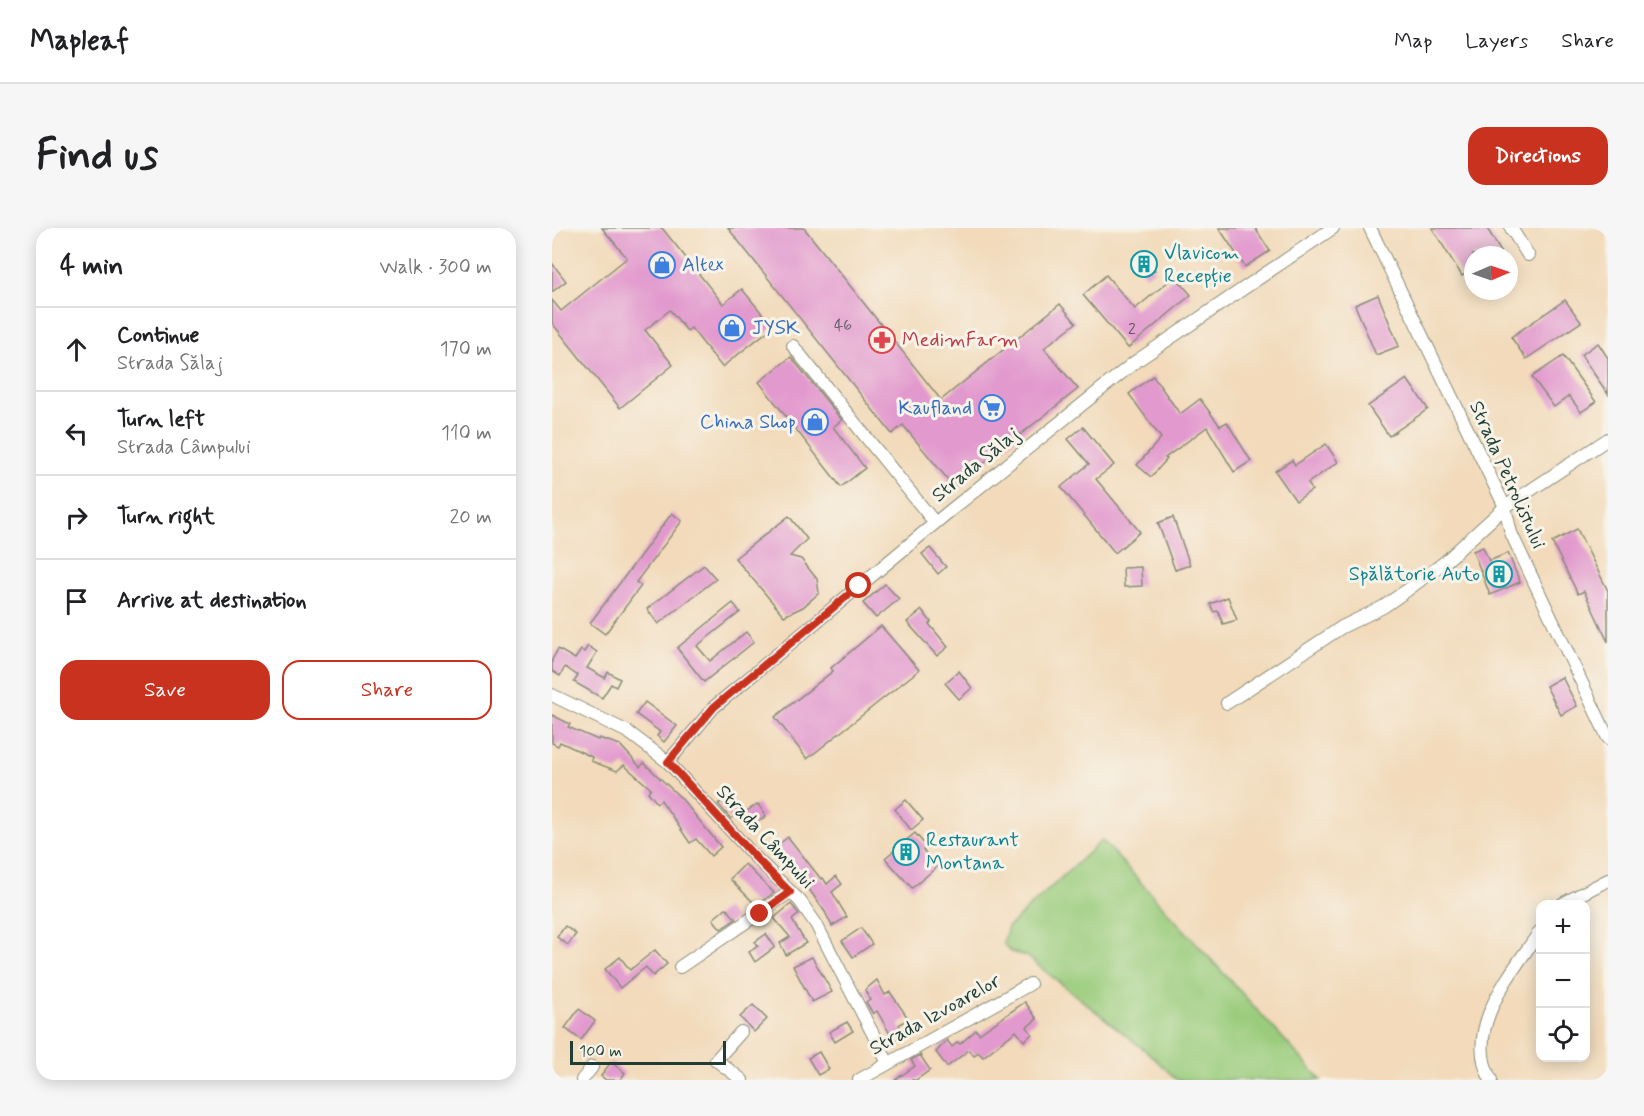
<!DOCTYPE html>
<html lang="en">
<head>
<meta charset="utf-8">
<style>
	:root { --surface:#fff; --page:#f6f6f6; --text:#202124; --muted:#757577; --line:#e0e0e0; --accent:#c8321e }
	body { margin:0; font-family:Mynerve,sans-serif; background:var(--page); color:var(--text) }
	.controls { position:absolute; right:18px; bottom:18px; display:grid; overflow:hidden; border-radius:12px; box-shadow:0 3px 15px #0003 }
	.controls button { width:54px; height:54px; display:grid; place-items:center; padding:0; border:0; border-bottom:2px solid var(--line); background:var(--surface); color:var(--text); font:30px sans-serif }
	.compass { position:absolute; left:912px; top:18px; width:54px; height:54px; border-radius:50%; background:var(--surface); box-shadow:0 3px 15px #0003; rotate:88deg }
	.scale { position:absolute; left:18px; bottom:15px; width:156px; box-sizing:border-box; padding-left:6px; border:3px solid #1f3d34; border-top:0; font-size:16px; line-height:21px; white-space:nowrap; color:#1f3d34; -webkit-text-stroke:4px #f7f3e8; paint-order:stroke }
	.stop { position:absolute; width:18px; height:18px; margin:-14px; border:4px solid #c8321e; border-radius:50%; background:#fff }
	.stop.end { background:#c8321e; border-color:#fff; box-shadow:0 2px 6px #0008 }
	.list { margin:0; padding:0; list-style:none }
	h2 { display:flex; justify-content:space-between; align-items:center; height:78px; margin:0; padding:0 24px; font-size:26px }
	h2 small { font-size:20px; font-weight:400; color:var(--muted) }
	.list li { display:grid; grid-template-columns:39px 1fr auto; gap:18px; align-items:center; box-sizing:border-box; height:84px; padding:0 24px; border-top:2px solid var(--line) }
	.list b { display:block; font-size:22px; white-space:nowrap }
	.list p { margin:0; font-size:20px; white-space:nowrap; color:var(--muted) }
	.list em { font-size:20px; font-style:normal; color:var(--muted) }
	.actions { display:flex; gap:12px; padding:18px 24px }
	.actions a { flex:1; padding:14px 0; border:2px solid var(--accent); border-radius:18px; text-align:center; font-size:21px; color:var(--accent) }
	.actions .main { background:var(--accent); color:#fff }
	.icon { flex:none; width:33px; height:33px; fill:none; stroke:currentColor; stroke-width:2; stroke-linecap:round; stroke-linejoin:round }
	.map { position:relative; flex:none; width:1056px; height:852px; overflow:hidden; border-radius:18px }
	header { display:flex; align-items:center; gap:36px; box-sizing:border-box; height:84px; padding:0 30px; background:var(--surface); border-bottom:2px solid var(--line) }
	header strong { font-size:28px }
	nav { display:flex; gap:33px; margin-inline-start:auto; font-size:21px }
	.intro { display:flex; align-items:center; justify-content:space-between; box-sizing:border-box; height:144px; padding:0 36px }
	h1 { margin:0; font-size:42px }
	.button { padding:15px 27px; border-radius:18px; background:var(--accent); color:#fff; font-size:21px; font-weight:700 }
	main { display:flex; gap:36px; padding:0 36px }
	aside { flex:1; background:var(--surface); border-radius:18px; box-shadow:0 3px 15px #0003 }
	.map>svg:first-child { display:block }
	.green { fill:#9acc7c; stroke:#5c8458; stroke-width:1.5 }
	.building { fill:#e29ace }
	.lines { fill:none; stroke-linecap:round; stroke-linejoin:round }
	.minor-casing { stroke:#888c77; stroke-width:14 }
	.minor { stroke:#fff; stroke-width:12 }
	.route { stroke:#c8321e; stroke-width:8 }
	.labels { text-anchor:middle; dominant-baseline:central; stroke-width:6; stroke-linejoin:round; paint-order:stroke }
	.number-label { font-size:16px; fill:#50545a }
	.culture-label { font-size:20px; fill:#0d838f; stroke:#f7f3e8; text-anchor:start }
	.shop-label { font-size:20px; fill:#366cbe; stroke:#f7f3e8; text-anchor:start }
	.health-label { font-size:20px; fill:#be3a42; stroke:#f7f3e8; text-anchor:start }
	.street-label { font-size:20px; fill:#1f3d34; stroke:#f7f3e8 }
</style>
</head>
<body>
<header>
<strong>Mapleaf</strong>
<nav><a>Map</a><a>Layers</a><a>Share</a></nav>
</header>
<div class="intro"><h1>Find us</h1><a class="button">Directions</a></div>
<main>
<aside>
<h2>4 min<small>Walk · 300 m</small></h2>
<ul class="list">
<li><svg class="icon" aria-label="ahead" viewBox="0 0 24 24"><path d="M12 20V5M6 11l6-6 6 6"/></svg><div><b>Continue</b><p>Strada Sălaj</p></div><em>170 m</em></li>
<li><svg class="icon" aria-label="left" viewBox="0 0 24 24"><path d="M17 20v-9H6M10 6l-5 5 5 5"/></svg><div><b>Turn left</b><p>Strada Câmpului</p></div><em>110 m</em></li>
<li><svg class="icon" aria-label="right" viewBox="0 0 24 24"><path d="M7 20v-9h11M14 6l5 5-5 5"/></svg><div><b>Turn right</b></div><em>20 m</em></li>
<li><svg class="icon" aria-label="arrive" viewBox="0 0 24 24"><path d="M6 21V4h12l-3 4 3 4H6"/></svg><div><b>Arrive at destination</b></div></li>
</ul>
<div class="actions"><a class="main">Save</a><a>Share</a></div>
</aside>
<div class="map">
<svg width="1056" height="852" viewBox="0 0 1056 852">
	<rect width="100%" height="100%" fill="#f7f3e8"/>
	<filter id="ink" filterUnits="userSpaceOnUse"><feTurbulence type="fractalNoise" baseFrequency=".0167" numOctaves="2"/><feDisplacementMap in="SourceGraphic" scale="12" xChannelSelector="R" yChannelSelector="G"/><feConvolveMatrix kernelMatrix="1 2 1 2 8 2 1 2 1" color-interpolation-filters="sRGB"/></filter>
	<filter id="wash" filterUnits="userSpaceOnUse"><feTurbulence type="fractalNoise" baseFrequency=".008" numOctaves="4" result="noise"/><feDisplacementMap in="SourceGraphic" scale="24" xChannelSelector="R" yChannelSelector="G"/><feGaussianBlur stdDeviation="1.35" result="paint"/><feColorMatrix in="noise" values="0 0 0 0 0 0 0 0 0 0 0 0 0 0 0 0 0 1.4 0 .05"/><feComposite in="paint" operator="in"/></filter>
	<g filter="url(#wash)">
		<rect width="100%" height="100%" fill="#f2daba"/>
		<path class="green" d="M550 612 769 852H625L600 828 474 728 459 724 451 715 456 699Z"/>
		<g id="blocks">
			<g class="building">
				<path d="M50 0H110L171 76 190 61 221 99 170 139 139 100 135 103 118 82 93 102 121 137 68 180 0 95V72L9 83 75 30Z"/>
				<path d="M176 0H252L389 172 508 76 524 95 492 120 526 161 402 259 351 197 340 206Z"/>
				<path d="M667 0H703L718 23 693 39Z"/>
				<path d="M880 0H935L949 24 944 27H921V42L910 48Z"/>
				<path d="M590 24 603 42 594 48 581 31Z"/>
				<path d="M0 35 14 53 0 64Z"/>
				<path d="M554 47 583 81 623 48 639 67 576 120 531 67Z"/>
				<path d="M826 67 847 118 824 127 803 77Z"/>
				<path d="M1013 72 1029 94 974 131 959 109Z"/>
				<path d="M1046 115 1056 130V166L1029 127Z"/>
				<path d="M1011 128 1044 174 1029 184 1017 168 1002 179 980 149Z"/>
				<path d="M239 129 290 192 281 199 313 240 289 259 207 154Z"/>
				<path d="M601 148 628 186 648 171 668 198 675 194 699 233 682 244 655 199 613 230 615 231 599 249 585 237 609 210 577 166Z"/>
				<path d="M855 151 876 181 837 208 816 178Z"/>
				<path d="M531 199 562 237 544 251 588 304 563 325 509 259 537 236 516 211Z"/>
				<path d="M774 216 786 234 756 255 760 262 744 273 723 243 740 232 743 237Z"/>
				<path d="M120 285 130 293 84 354 89 358 53 406 38 395Z"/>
				<path d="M237 288 255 311 238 328 249 331 265 351 267 365 251 379 232 388 183 330Z"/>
				<path d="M621 289 638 337 623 342 606 295Z"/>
				<path d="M1025 301 1056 363V414L1032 363 1026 366 1000 314Z"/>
				<path d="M931 319 937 333 956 325 968 354 938 367 921 323Z"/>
				<path d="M378 320 394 339 386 346 370 326Z"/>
				<path d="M152 337 164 351 106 396 95 381Z"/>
				<path d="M589 339 590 358 572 359 571 340Z"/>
				<path d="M333 356 347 371 324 390 311 375Z"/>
				<path d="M676 369 685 392 671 396 666 383 662 384 658 376Z"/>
				<path d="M181 375 188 384 145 418 158 433 194 404 202 414 152 454 125 420Z"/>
				<path d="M370 382 379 394 377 396 396 419 385 428 355 394Z"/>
				<path d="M329 398 367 442 255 531 223 489 281 443 279 440Z"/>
				<path d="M36 418 45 424 35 440 53 450 56 444 68 451 64 459 59 456 50 470 22 454 26 448 13 439 8 448 0 443V432L6 421 23 431 29 422 32 424Z"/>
				<path d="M407 443 420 460 407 471 393 455Z"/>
				<path d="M1010 449 1025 478 1009 487 994 458Z"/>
				<path d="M93 474 125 498 112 514 105 508 108 504 84 486Z"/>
				<path d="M0 487 18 496 16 499 46 512 47 510 68 517 88 539 92 535 129 570 169 619 159 628 144 611 138 615 109 572 105 575 96 564 99 561 72 537 65 543 39 533 40 529 8 514 6 518 0 515Z"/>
				<path d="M177 569 188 584 179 591 166 576Z"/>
				<path d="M354 572 371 592 359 602 343 581Z"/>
				<path d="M206 576 214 588 198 599 190 586Z"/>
				<path d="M363 605 374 618 371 622 385 639 360 660 333 630Z"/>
				<path d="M236 609 269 651 271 650 275 656 284 648 290 656 280 664 295 689 280 698 273 684 236 631 229 636 218 623Z"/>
				<path d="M193 636 222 665 204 677 178 651Z"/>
				<path d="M239 676 247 686 240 692 254 715 234 727 228 715 238 709 222 690Z"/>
				<path d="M174 680 184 691 169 701 161 691Z"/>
				<path d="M13 698 24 706 16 717 5 709Z"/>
				<path d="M309 700 320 716 301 729 290 713Z"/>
				<path d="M214 706 223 719 203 734 197 724 206 718 203 714Z"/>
				<path d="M103 722 115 736 101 748 94 739 68 760 53 741 68 729 78 742Z"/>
				<path d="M260 729 280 764 260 774 241 738Z"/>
				<path d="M325 752 333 767 338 764 356 790 347 797 352 807 342 813 325 783 321 786 314 774 318 772 313 762Z"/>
				<path d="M473 774 485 791 475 799 480 806 472 813 464 803 431 829 426 824 422 828 417 822 395 839 384 824 395 812 400 819 406 814 408 816 424 802 427 806Z"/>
				<path d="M201 777 215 791 202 804 188 789Z"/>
				<path d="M27 781 43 793 29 812 13 800Z"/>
				<path d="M295 794 301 803 283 814 277 804Z"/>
				<path d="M267 824 277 841 266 847 256 830Z"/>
				<path d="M368 827 378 842 364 852H343L363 838 359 832Z"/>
				<path d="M59 834 73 845 68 852H54L49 848Z"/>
			</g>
		</g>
	</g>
	<g filter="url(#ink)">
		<use href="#blocks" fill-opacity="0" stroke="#888c77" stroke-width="1.5"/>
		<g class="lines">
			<defs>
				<g id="minor">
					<path d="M818 0 953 279 959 305 1056 510"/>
					<path d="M959 0 976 27"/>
					<path d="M241 118 383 295"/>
					<path d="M0 467 76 504 116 534 203 629 248 673 264 696 336 835"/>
					<path d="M675 475 790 399 831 379 854 363 894 333 953 279 1056 211"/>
					<path d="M116 534 162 479 394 286 583 134 781 0"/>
					<path d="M1010 676 1056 652"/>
					<path d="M128 739 238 664"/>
					<path d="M189 804 164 832 190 852"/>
					<path d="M30 852 40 839"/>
					<path d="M307 852 478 756"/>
					<path d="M939 852C910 800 961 744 988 703"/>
				</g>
			</defs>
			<use href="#minor" class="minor-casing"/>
			<use href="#minor" class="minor"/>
		</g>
	</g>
	<g class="lines" filter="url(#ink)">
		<path class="route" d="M208 686 238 664 203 629 116 534 162 479 307 358"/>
	</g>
	<defs>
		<symbol id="building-ring" viewBox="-11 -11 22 22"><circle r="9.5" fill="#f7f3e8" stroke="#0f9aa8" stroke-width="1.5"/><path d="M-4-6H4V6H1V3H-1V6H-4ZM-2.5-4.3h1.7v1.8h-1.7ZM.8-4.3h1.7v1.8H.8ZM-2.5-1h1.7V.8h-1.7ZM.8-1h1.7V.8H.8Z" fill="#0f9aa8"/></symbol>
		<symbol id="shop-ring" viewBox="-11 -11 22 22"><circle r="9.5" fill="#f7f3e8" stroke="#3f7fe0" stroke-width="1.5"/><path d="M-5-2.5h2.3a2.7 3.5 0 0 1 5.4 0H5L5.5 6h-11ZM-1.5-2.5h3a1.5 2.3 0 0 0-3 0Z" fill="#3f7fe0"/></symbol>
		<symbol id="pharmacy-ring" viewBox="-11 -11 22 22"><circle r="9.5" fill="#f7f3e8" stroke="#e0444e" stroke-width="1.5"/><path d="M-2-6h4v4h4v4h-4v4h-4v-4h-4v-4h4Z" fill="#e0444e"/></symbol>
		<symbol id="supermarket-ring" viewBox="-11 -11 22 22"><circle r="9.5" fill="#f7f3e8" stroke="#3f7fe0" stroke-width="1.5"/><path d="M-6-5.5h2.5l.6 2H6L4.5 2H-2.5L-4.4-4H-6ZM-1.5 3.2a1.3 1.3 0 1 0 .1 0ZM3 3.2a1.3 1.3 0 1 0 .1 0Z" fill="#3f7fe0"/></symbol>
	</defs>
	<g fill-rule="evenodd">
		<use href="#building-ring" x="577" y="21" width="30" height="30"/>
		<use href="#shop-ring" x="95" y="22" width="30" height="30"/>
		<use href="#shop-ring" x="165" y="85" width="30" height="30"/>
		<use href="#pharmacy-ring" x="315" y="97" width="30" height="30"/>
		<use href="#supermarket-ring" x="425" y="165" width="30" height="30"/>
		<use href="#shop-ring" x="248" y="179" width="30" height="30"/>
		<use href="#building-ring" x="932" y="331" width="30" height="30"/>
		<use href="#building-ring" x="339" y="609" width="30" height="30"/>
	</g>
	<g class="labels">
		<g class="number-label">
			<text x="291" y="97">46</text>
			<text x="580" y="101">2</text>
		</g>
		<g class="culture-label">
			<text x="612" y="25">Vlavicom<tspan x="612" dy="23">Recepție</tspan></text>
			<text x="928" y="346" text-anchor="end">Spălătorie Auto</text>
			<text x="374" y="612">Restaurant<tspan x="374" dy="23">Montana</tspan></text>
		</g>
		<g class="shop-label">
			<text x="130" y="37">Altex</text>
			<text x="200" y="100">JYSK</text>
			<text x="420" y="180" text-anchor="end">Kaufland</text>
			<text x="244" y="194" text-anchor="end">China Shop</text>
		</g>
		<g class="health-label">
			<text x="350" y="112">MedimFarm</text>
		</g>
		<g class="street-label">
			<text transform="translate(424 237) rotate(-39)">Strada Sălaj</text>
			<text transform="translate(955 247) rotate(66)">Strada Petrolistului</text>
			<text transform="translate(213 609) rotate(47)">Strada Câmpului</text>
			<text transform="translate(383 787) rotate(-29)">Strada Izvoarelor</text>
		</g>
	</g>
</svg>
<div class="controls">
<button>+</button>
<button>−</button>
<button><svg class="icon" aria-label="locate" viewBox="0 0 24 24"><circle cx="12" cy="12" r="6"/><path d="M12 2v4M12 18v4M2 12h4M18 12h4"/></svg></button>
</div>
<svg class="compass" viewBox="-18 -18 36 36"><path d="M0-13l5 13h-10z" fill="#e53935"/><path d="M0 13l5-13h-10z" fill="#757577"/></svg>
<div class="scale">100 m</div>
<div class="stop" style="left:307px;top:358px"></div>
<div class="stop end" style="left:208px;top:686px"></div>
</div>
</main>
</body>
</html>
